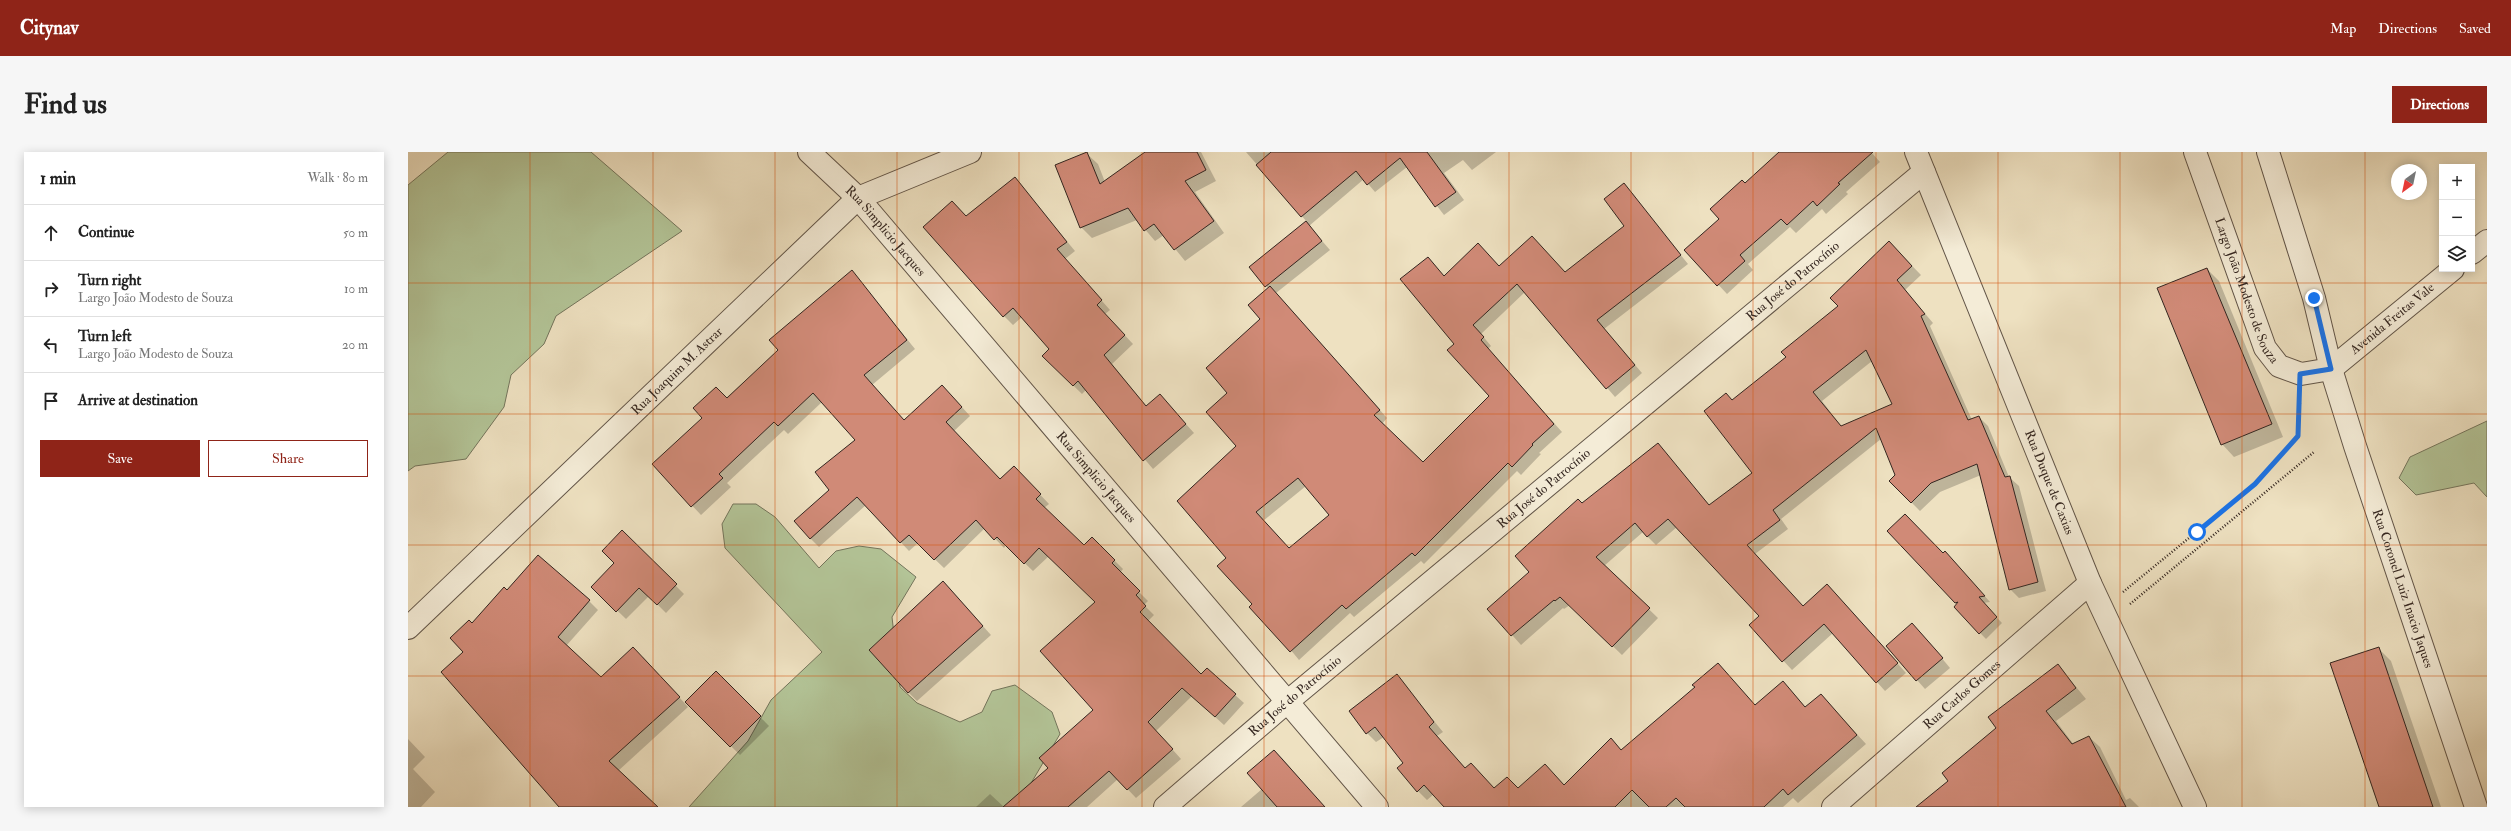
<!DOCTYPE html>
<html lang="en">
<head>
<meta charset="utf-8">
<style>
	:root { --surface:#fff; --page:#f6f6f6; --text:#222; --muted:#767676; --line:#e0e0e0; --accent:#8f2418 }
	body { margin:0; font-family:"IM FELL Double Pica",serif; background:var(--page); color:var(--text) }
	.controls { position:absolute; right:12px; top:12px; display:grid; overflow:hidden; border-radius:0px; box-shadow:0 2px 10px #0003 }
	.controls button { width:36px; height:36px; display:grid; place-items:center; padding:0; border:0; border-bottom:1px solid var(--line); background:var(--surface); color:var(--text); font:20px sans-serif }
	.compass { position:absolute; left:1983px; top:12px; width:36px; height:36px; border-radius:50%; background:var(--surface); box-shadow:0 2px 10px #0003; rotate:213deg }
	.stop { position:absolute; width:12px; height:12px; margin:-9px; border:3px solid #1a73e8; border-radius:50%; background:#fff }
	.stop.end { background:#1a73e8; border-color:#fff; box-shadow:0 1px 4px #0008 }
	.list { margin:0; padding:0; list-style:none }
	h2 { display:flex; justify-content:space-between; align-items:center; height:52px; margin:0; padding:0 16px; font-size:17px }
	h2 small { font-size:13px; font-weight:400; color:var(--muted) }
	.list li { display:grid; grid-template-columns:26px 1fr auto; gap:12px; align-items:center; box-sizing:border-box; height:56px; padding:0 16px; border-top:1px solid var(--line) }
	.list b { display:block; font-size:15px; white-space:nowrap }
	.list p { margin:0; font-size:13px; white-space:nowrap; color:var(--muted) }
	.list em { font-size:13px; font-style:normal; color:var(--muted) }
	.actions { display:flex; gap:8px; padding:12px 16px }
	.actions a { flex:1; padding:9px 0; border:1px solid var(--accent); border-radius:0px; text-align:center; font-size:14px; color:var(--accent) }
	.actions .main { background:var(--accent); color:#fff }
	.icon { flex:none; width:22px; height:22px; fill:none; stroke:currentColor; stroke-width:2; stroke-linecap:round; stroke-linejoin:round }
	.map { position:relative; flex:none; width:2079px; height:655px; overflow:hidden; border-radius:0px }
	header { display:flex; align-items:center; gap:24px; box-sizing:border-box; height:56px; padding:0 20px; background:var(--accent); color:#fff }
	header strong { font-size:19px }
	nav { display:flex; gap:22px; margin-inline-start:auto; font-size:14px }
	.intro { display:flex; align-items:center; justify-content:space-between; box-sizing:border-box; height:96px; padding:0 24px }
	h1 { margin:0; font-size:28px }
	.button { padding:10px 18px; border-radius:0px; background:var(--accent); color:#fff; font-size:14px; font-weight:700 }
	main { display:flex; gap:24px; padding:0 24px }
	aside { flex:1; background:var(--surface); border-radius:0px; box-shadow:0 2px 10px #0003 }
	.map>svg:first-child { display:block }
	.green { fill:#b3c497; stroke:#74755c }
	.shadow { fill:#0003; fill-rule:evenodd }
	.building { fill:#d08a77; stroke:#342620; fill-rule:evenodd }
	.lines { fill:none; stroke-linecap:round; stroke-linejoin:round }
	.street-casing { stroke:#625548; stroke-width:24 }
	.path { stroke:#342620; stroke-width:2.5; stroke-dasharray:1 2; stroke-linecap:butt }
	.street { stroke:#f4ecd7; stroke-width:22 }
	.route { stroke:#1a73e8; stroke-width:5 }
	.grid { fill:none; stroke:#d6540e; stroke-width:1; stroke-opacity:0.55 }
	.labels { text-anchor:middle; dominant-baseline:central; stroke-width:3; stroke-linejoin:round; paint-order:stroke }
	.street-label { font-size:13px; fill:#342620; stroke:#f4ecd7 }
</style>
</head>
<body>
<header>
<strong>Citynav</strong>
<nav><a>Map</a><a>Directions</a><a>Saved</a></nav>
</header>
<div class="intro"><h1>Find us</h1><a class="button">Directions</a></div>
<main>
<aside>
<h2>1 min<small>Walk · 80 m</small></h2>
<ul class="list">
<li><svg class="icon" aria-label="ahead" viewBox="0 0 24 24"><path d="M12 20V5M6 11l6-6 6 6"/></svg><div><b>Continue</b></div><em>50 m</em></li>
<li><svg class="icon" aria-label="right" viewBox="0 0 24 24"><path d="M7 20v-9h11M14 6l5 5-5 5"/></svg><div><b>Turn right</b><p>Largo João Modesto de Souza</p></div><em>10 m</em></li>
<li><svg class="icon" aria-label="left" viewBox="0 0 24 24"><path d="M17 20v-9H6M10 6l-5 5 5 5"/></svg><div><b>Turn left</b><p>Largo João Modesto de Souza</p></div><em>20 m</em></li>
<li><svg class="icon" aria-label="arrive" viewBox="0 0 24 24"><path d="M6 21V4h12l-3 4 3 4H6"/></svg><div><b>Arrive at destination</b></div></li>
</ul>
<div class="actions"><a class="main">Save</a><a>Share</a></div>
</aside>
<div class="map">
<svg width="2079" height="655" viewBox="0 0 2079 655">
	<rect width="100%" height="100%" fill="#eee1c1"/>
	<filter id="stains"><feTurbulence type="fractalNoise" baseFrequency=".005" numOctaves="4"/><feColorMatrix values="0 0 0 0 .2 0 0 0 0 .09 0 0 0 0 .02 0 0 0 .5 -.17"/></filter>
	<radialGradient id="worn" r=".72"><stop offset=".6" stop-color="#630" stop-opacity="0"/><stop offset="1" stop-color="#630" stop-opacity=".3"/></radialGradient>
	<g class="green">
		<path d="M40 0H183L274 79 148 164 136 192 103 223 96 255 58 307 7 314 0 319V33Z"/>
		<path d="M2079 269V345L2066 331 2008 343 1991 326 2002 305Z"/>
		<path d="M325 352H348L367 365 411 416 428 399 451 394 473 397 508 425 484 465 492 535 509 551 552 570 574 560 584 539 607 533 644 560 652 582 609 655H281L340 589 363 548 414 500 317 396 314 372Z"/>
	</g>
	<g class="shadow">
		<path d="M739 0H793L808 29 787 40 816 81 777 109 756 83 747 89 729 68 684 86 673 75 679 2 690 12 697 30Z"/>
		<path d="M838 0H1088L1064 18 1055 8 1036 21 1056 48 1036 63 999 15 967 40 956 27 901 74 922 98 868 141 979 266 974 272 1015 311 1082 244 1047 192 1020 106 1036 124 1092 115 1157 121 1218 74 1216 33 1280 112 1196 177 1234 221 1207 245 1117 140 1073 182 1083 194 1080 197 1154 280 1131 301 1133 302 1113 323 1109 319 1016 412 1013 409 946 465 942 461 891 508 845 452 830 294 821 241 854 168 860 136 842 115 899 70ZM898 334 923 363 881 397 855 369Z"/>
		<path d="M1373 0H1463L1472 10 1438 40 1440 42 1418 62 1414 57 1388 81 1382 75 1340 112 1345 118 1319 142 1278 98 1312 67 1337 32Z"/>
		<path d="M607 27 667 99 657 107 702 158 697 162 725 192 704 212 739 255 752 243 786 281 745 317 678 238 674 242 635 204 643 197 614 165 605 173 596 164 558 65Z"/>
		<path d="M1481 90 1513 123 1497 138 1525 171 1522 174 1564 268 1571 265 1580 274 1601 325 1611 334 1638 439 1611 446 1602 437 1573 323 1532 340 1512 359 1503 350 1489 323 1473 287 1373 367 1380 377 1347 402 1395 455 1419 433 1428 442 1498 521 1477 539 1425 481 1384 518 1342 473 1352 464 1269 375 1248 393 1235 380 1196 414 1250 466 1214 503 1162 453 1156 457 1155 456 1113 493 1081 457 1123 420 1174 352 1250 292 1302 354 1345 321 1325 249 1379 205 1431 154ZM1464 209 1485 253 1434 275 1414 249Z"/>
		<path d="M1799 117 1811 129 1875 285 1826 305 1814 292Z"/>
		<path d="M444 119 507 197 464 233 496 269 543 243 562 264 546 279 592 329 606 315 641 352 636 356 676 395 684 386 715 417 712 421 740 449 736 453 746 463 740 469 793 523 827 543 836 551 816 573 784 544 748 579 773 607 728 646 710 627 679 655H596L641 616 687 558 688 450 641 404 625 419 598 393 596 396 577 376 536 416 510 391 501 399 458 353 411 395 402 386 423 338 448 288 414 250 380 282 376 278 319 331 323 335 293 363 245 312 371 198Z"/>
		<path d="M1481 379 1543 406 1582 450 1575 451 1594 471 1578 487 1547 455 1550 452Z"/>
		<path d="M214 380 276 442 258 461 241 444 218 467 185 435 208 411Z"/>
		<path d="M99 439 181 449 190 458 158 494 193 526 235 505 280 555 210 619 248 655H153L56 500 64 472Z"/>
		<path d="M543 439 583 483 509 549 500 540Z"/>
		<path d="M1513 481 1542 516 1517 537 1479 494Z"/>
		<path d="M1970 496 1983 509 2033 655H1972Z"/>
		<path d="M1650 513 1678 547 1648 569 1666 593 1681 585 1692 595 1718 648 1722 646 1731 655H1521L1541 629Z"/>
		<path d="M308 520 361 574 332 603 278 550Z"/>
		<path d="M989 524 1035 580 1029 584 1058 617 1087 637 1156 634 1213 599 1348 554 1384 540 1398 556 1413 543 1458 592 1390 651 1385 646 1375 655H1037L1026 642 1019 648 1010 639 996 611 976 585 968 590 959 581Z"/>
		<path d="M0 587 17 605 5 617 27 640 13 655H0Z"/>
		<path d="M866 599 875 607 916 655H833L854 637Z"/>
		<path d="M582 642 596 655H568Z"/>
	</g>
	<g class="building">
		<path d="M679 0 692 32 737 0H789L798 18 777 29 806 69 766 98 746 72 736 79 720 56 672 76 647 13Z"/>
		<path d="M863 0H1019L1048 40 1027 55 992 6 959 33 948 19 893 65 848 13Z"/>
		<path d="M1371 0H1465L1430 31 1432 32 1409 54 1405 49 1379 73 1373 67 1332 103 1337 109 1309 134 1276 98 1311 67 1302 57 1334 28 1337 31Z"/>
		<path d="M607 25 659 90 649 97 694 148 689 153 717 183 696 203 738 254 752 242 778 272 735 309 670 229 665 234 634 204 641 197 605 156 595 165 515 75 544 49 558 64Z"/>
		<path d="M1216 31 1273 103 1189 168 1227 213 1198 237 1109 132 1065 173 1076 185 1073 188 1146 272 1124 292 1125 293 1104 315 1100 311 1007 404 1004 401 938 457 934 453 882 500 841 455 844 452 809 414 818 406 769 349 828 294 798 260 819 241 798 216 852 167 840 153 862 134 972 258 966 263 1015 310 1081 244 1039 198 1046 192 992 127 1020 105 1036 124 1070 91 1091 114 1124 84 1157 120 1216 74 1196 47ZM890 326 921 363 881 396 848 360Z"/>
		<path d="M898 69 914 89 857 135 841 115Z"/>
		<path d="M1481 89 1504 114 1489 128 1517 162 1513 164 1560 268 1571 264 1597 325 1602 324 1630 430 1601 438 1569 312 1523 331 1503 351 1481 329 1487 323 1468 276 1365 358 1372 368 1339 393 1395 454 1419 432 1490 511 1468 531 1416 472 1374 510 1341 473 1351 464 1260 367 1239 385 1227 371 1188 405 1242 456 1204 495 1152 445 1147 449 1146 448 1103 484 1079 457 1121 420 1107 404 1170 347 1174 351 1250 291 1301 353 1344 321 1296 259 1318 241 1324 248 1378 205 1373 200 1430 154 1422 146ZM1458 198 1484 252 1433 274 1405 240Z"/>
		<path d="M1799 116 1864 272 1813 293 1749 136Z"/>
		<path d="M444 118 499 188 456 223 496 268 534 233 554 255 538 270 592 327 606 314 633 342 628 347 676 393 684 385 707 408 704 411 732 439 728 443 738 454 732 460 793 522 799 516 828 542 807 565 774 536 740 570 765 597 719 638 701 619 660 655H595L640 616 631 606 685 558 632 499 687 450 631 396 616 412 589 385 586 388 568 368 526 408 501 383 492 391 449 345 402 387 386 369 421 338 407 320 447 288 405 241 370 274 366 270 311 322 315 326 283 355 244 312 294 266 285 256 308 235 319 246 370 198 361 188Z"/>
		<path d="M1497 362 1535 401 1537 399 1577 444 1571 445 1589 465 1571 482 1546 455 1550 450 1547 451 1479 379Z"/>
		<path d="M214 378 269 432 249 453 231 436 208 460 183 435 206 411 194 399Z"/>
		<path d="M130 403 182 448 150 485 193 525 225 495 272 545 201 609 250 655H151L33 520 55 500 42 486 61 468 64 471 96 435 99 438Z"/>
		<path d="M535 429 575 474 500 541 461 498Z"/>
		<path d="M1504 471 1535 506 1508 529 1478 494Z"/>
		<path d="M1971 495 2025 655H1971L1922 511Z"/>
		<path d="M1310 511 1347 553 1375 529 1397 555 1413 542 1449 583 1380 643 1375 637 1356 655H1277L1268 646 1258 655H1241L1224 638 1207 655H1036L1016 633 1009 640 989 616 995 611 967 575 958 582 941 559 989 522 1026 570 1021 575 1057 616 1063 611 1086 636 1099 625 1110 636 1137 612 1156 633 1203 586 1213 598 1287 535 1284 533Z"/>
		<path d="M1650 512 1668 536 1638 559 1664 592 1681 584 1718 655H1508L1540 629 1534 621 1588 576 1580 565Z"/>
		<path d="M308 519 353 564 322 595 277 550Z"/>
		<path d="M866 598 917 655H869L839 621Z"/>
	</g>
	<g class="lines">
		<defs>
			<g id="street">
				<path id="s1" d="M401 0 450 46 969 655"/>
				<path id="s2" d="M1508 0 1682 431 1787 655"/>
				<path id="s3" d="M1787 0 1857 196 1871 214 1893 222 1923 217 2045 117"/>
				<path id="s4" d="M1860 0 1906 146 1923 217 1947 294 2068 655"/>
				<path d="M2064 101 2079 89"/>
				<path id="s5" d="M0 476 450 46 562 0"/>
				<path id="s6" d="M757 655 879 550 1516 20"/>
				<path id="s7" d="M1425 655 1682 431"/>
			</g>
		</defs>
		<use href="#street" class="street-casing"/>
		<g class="path">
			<path d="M1715 440 1847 332 1890 284 1892 249"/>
			<path d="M1722 452 1906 300"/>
		</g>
		<use href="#street" class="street"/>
	</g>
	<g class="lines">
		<path class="route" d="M1789 380 1847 332 1890 284 1892 222 1923 217 1906 146"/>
	</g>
	<path class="grid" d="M122 0V655M245 0V655M367 0V655M489 0V655M611 0V655M734 0V655M856 0V655M978 0V655M1101 0V655M1223 0V655M1345 0V655M1468 0V655M1590 0V655M1712 0V655M1834 0V655M1957 0V655M0 131H2079M0 262H2079M0 393H2079M0 524H2079"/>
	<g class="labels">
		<g class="street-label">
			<text stroke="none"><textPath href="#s1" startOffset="110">Rua Simplicio Jacques</textPath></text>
			<text stroke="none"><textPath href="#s6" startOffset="819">Rua José do Patrocínio</textPath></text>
			<text stroke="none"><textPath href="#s3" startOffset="148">Largo João Modesto de Souza</textPath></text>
			<text stroke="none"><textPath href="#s3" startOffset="364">Avenida Freitas Vale</textPath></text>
			<text stroke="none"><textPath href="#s5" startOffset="372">Rua Joaquim M. Astrar</textPath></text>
			<text stroke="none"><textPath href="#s1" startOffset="434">Rua Simplicio Jacques</textPath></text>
			<text stroke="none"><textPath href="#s2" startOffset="356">Rua Duque de Caxias</textPath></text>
			<text stroke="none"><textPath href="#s6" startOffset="495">Rua José do Patrocínio</textPath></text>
			<text stroke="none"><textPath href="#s4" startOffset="457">Rua Coronel Luiz Inacio Jaques</textPath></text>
			<text stroke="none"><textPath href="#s7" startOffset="171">Rua Carlos Gomes</textPath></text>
			<text stroke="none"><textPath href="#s6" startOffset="171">Rua José do Patrocínio</textPath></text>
		</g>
	</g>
	<rect width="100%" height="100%" filter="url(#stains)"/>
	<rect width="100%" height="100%" fill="url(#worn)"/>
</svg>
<div class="controls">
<button>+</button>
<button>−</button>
<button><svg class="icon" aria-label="layers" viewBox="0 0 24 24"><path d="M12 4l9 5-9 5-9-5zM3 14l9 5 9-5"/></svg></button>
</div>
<svg class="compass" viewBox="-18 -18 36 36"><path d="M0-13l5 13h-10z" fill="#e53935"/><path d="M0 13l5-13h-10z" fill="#767676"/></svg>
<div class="stop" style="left:1789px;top:380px"></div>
<div class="stop end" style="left:1906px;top:146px"></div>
</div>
</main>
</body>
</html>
